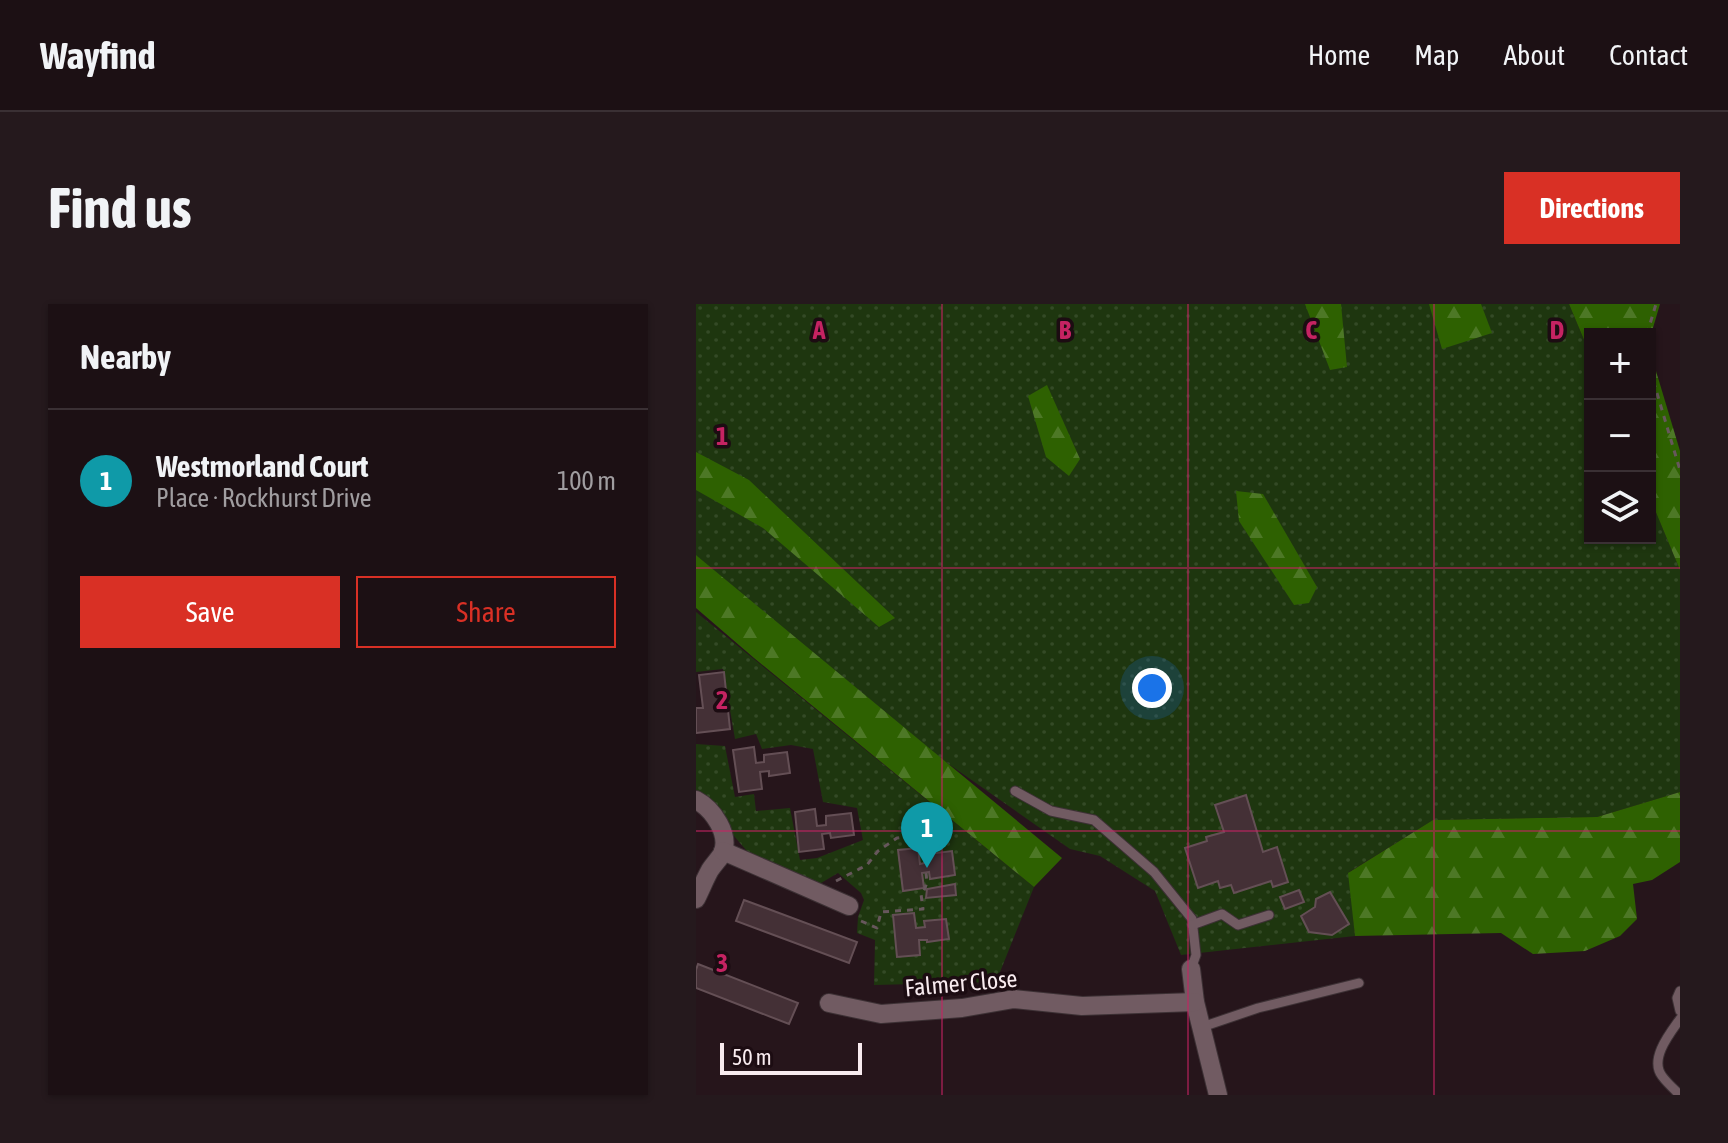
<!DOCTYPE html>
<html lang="en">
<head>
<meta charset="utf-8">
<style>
	:root { --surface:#1c1014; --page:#25191d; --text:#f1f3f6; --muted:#a09da0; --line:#3a3034; --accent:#d93025 }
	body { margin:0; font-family:"Asap Condensed",sans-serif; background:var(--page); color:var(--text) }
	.controls { position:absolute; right:24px; top:24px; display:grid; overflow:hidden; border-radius:0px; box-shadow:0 2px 6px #0004 }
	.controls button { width:72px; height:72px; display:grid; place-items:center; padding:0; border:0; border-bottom:2px solid var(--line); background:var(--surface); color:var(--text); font:40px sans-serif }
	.scale { position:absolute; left:24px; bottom:20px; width:142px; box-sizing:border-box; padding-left:8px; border:4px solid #f8ebef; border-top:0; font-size:22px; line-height:28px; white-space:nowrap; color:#f8ebef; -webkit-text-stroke:6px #1c0c12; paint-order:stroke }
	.you { position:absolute; left:456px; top:384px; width:28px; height:28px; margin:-20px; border:6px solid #fff; border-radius:50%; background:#1a73e8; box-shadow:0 0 0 12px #1a73e833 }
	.badge { display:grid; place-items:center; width:52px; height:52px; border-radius:50%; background:var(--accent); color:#fff; font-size:26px; font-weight:700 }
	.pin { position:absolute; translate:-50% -66px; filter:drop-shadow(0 2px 4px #0008) }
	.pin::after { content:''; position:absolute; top:42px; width:28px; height:24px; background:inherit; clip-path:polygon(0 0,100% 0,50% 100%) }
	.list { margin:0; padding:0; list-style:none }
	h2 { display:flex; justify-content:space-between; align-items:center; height:104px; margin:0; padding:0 32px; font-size:34px }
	h2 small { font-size:26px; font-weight:400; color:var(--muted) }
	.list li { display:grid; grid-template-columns:52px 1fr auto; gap:24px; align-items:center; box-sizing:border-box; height:144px; padding:0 32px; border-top:2px solid var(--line) }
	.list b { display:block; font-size:30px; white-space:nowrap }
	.list p { margin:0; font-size:26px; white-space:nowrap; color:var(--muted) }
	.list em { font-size:26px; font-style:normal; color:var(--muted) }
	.actions { display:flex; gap:16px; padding:24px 32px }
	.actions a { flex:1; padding:18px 0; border:2px solid var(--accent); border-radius:0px; text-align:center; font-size:28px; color:var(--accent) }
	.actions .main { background:var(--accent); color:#fff }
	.icon { flex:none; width:44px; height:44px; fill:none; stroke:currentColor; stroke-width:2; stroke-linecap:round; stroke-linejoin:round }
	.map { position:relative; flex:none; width:984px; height:791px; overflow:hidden; border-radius:0px }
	header { display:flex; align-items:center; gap:48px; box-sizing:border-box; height:112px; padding:0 40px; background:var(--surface); border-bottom:2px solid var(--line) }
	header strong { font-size:38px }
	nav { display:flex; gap:44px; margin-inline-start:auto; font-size:28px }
	.intro { display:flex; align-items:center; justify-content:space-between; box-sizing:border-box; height:192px; padding:0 48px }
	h1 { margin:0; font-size:56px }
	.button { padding:20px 36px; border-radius:0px; background:var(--accent); color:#fff; font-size:28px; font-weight:700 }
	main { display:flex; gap:48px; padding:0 48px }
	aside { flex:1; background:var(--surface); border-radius:0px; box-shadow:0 2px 6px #0004 }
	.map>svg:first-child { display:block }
	.green { fill:url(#green-dots) }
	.forest { fill:url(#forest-firs) }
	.building { fill:#443036; stroke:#644f55; stroke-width:2 }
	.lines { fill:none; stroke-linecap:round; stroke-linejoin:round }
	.lane-casing { stroke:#3d3135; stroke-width:11 }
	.street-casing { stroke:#3d3135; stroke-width:20 }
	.path { stroke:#67575c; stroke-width:3; stroke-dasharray:6 6; stroke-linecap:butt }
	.lane { stroke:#715b62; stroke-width:9 }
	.street { stroke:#715b62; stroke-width:18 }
	.grid { fill:none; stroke:#c52362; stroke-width:2; stroke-opacity:0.55 }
	.labels { text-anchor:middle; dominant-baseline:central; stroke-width:7; stroke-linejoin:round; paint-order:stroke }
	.street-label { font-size:24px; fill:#f8ebef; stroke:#1c0c12 }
	.grid-label { font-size:26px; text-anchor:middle; font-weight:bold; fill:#c52362; stroke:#1c0c12; stroke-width:7; stroke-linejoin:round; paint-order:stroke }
</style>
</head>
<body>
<header>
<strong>Wayfind</strong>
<nav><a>Home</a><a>Map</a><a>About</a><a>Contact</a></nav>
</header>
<div class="intro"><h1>Find us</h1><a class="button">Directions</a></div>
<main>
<aside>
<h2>Nearby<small></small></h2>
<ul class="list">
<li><span class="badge" style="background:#0f9aa8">1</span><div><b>Westmorland Court</b><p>Place · Rockhurst Drive</p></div><em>100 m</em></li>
</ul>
<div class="actions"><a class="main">Save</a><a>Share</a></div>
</aside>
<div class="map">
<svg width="984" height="791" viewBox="0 0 984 791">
	<defs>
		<pattern id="green-dots" width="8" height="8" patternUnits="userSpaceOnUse" patternTransform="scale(2)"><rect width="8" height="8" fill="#1e360f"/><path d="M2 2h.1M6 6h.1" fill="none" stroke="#344a26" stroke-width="1.8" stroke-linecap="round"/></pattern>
		<pattern id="forest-firs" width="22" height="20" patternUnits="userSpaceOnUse" patternTransform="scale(2)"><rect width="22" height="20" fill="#2e6101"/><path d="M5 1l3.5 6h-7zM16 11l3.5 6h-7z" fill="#4d7826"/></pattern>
	</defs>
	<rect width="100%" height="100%" fill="#26151b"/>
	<g class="green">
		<path d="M0 0H873L894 50V234H954V194L984 266V488L901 513 737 516 653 568 659 632 485 651 459 587 404 552 374 545 0 283Z"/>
		<path d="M0 308 338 583 300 678 178 681 179 636 161 629 162 613 168 596 165 589 142 569 120 582 56 553 38 532 17 498 0 491V440L29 442 39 493 58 490 60 507 94 504 104 556 121 554 167 536 161 504 127 498 117 445 95 441 66 445 60 430 39 435 27 365 0 368Z"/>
	</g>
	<g class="forest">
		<path d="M609 0H645L651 63 634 66Z"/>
		<path d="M733 0H785L796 29 746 45Z"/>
		<path d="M873 0H964L954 34V30H894V50Z"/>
		<path d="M954 47 984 147V266L954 194Z"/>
		<path d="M351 81 384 155 373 172 350 153 332 92Z"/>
		<path d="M0 148 53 176 199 314 183 323 67 224 0 186Z"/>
		<path d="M540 187 567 190 621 283 613 299 598 301 543 217Z"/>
		<path d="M0 251 1 252 366 554 338 583 58 354 0 304Z"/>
		<path d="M984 488V558L956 576 937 580 941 615 924 632 889 647 837 650 805 629 659 632 652 569 737 516 901 513Z"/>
	</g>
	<g class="building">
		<path d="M28 368 34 425 0 429V404H7L3 371Z"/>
		<path d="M58 443 60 459 68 458V451L91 448 94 469 73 472V467L64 468 66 485 43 488 37 446Z"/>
		<path d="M550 491 567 548 581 543 592 578 577 583 575 577 538 589 535 581 524 584 522 577 502 584 489 544 511 537 510 533 528 528 519 501Z"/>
		<path d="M119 505 121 522 130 521V512L155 509 158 531 135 534 134 529 126 530 128 545 103 548 99 508Z"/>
		<path d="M222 544 224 560 233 558 232 550 256 547 259 571 234 575 233 568 226 569 228 584 207 587 202 546Z"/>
		<path d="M259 580 260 591 230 594 231 585Z"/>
		<path d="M603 586 608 598 589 605 584 593Z"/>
		<path d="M634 588 653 620 636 631 613 628 605 612 619 603 620 595Z"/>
		<path d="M48 596 161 638 153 659 40 617Z"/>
		<path d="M218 609 220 624 229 623 228 617 250 615 253 635 231 638V636H223L224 651 201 653 197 611Z"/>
		<path d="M2 660 102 699 93 720 0 684V666Z"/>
	</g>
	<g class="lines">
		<defs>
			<g id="lane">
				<path d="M319 487 355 507 398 516 458 568 496 615 500 651 495 665"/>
				<path d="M496 621 526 610 542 621 573 611"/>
				<path d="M984 687 981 694 984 707"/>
				<path d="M506 723 562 704 663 679"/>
				<path d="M984 791C978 785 971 779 966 772 953 755 974 729 984 715"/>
			</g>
			<g id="street">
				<path d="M0 496C17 505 35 531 26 550 23 555 18 560 14 566 9 575 5 585 0 595"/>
				<path d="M27 547 153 602"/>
				<path d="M495 665 499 698 522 791"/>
				<path d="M133 699 185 710 266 704 318 695 386 702 499 698"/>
			</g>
		</defs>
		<use href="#lane" class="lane-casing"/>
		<use href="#street" class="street-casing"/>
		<g class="path">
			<path d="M951 30 960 0"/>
			<path d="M954 66 984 166"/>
			<path d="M140 577 171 561 182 547 201 534 214 532 226 536 229 559"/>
			<path d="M165 617 181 624 185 608 227 605 225 590C231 584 231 577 230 569"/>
		</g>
		<use href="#lane" class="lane"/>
		<use href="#street" class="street"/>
	</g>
	<path class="grid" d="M246 0V791M492 0V791M738 0V791M0 264H984M0 527H984"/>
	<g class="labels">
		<g class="street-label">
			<text transform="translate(265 679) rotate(-5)">Falmer Close</text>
		</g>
	</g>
	<g class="grid-label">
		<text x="123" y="35">A</text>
		<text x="369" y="35">B</text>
		<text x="615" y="35">C</text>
		<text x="861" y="35">D</text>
		<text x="26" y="141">1</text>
		<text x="26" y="405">2</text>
		<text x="26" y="668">3</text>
	</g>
</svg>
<div class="controls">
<button>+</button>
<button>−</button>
<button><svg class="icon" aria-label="layers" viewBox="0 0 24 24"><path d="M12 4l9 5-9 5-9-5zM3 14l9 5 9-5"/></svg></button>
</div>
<div class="scale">50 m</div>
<div class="you"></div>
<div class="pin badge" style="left:231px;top:564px;background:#0f9aa8">1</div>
</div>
</main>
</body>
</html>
